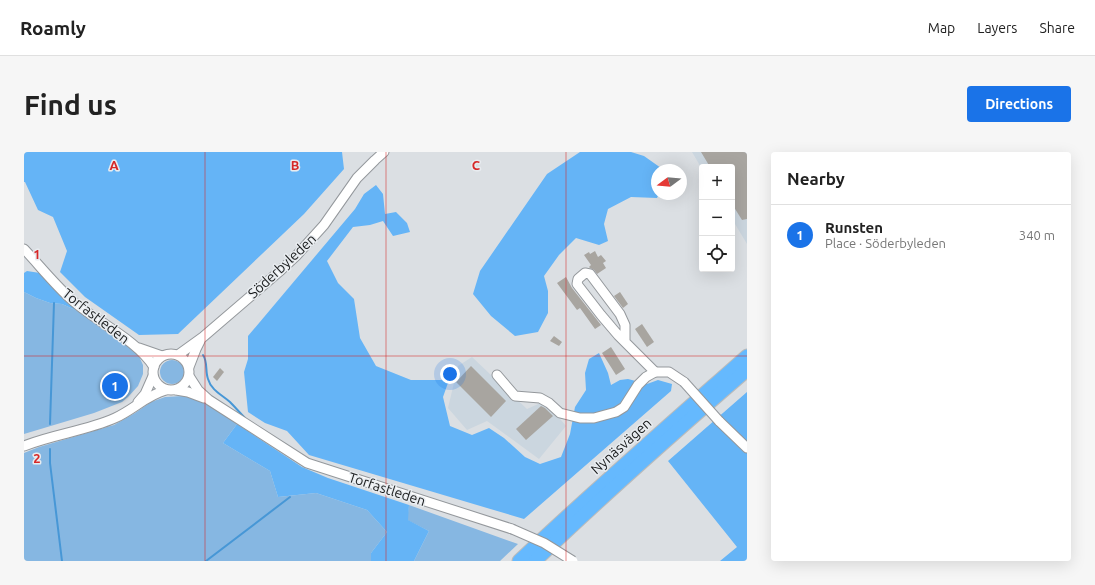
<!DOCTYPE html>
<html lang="en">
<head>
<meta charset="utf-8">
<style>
	:root { --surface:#fff; --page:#f6f6f6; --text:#222; --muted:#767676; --line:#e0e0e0; --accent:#1a73e8 }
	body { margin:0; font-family:Ubuntu,sans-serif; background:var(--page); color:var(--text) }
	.controls { position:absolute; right:12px; top:12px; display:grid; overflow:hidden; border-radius:4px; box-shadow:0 4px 16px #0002 }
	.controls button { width:36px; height:36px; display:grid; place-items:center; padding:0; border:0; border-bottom:1px solid var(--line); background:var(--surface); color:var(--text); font:20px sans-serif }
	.compass { position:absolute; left:627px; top:12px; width:36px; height:36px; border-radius:50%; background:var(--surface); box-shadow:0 4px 16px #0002; rotate:254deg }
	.you { position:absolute; left:426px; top:222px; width:14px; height:14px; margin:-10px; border:3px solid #fff; border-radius:50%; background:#1a73e8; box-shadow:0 0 0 6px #1a73e833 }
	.badge { display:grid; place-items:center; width:26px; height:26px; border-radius:50%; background:var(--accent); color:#fff; font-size:13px; font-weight:700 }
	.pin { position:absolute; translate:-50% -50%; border:2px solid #fff; box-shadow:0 1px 4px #0006 }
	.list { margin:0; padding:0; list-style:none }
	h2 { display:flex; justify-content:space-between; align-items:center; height:52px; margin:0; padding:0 16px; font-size:17px }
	h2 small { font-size:13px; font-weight:400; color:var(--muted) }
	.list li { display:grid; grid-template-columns:26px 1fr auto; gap:12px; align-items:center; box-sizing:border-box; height:60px; padding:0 16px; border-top:1px solid var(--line) }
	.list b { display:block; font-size:15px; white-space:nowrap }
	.list p { margin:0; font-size:13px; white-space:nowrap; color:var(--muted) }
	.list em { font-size:13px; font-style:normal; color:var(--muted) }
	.icon { flex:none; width:22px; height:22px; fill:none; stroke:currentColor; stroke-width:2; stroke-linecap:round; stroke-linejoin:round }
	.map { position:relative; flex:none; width:723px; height:409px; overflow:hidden; border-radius:4px }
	header { display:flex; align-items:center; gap:24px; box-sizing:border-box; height:56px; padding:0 20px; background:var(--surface); border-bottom:1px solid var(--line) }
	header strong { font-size:19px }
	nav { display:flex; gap:22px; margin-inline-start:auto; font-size:14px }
	.intro { display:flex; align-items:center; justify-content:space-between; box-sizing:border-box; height:96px; padding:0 24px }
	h1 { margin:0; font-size:28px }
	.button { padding:10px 18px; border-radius:4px; background:var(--accent); color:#fff; font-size:14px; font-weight:700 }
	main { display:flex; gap:24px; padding:0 24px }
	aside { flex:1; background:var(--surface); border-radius:4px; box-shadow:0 4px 16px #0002 }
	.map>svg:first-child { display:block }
	.built { fill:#cbd6df }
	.green { fill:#86b7e2 }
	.forest { fill:#65b4f6 }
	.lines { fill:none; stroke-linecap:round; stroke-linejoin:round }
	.stream { stroke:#4797d6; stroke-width:2 }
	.building { fill:#a8a5a0 }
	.minor-casing { stroke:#94989c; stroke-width:11 }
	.highway-casing { stroke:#babbbb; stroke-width:15 }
	.minor { stroke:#fff; stroke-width:9 }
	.highway { stroke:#65b9fe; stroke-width:13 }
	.minor-bridge-casing { stroke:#94989c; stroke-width:11; stroke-linecap:butt }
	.minor-bridge { stroke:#fff; stroke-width:9 }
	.grid { fill:none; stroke:#d62828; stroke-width:1; stroke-opacity:0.55 }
	.labels { text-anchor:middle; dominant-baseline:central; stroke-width:3; stroke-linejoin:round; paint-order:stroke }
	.street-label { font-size:14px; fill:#1a1c1d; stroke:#e8ecf0 }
	.grid-label { font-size:13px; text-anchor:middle; font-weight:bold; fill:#d62828; stroke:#e8ecf0; stroke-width:3; stroke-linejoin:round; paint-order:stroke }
</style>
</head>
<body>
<header>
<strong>Roamly</strong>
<nav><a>Map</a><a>Layers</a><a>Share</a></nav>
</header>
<div class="intro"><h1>Find us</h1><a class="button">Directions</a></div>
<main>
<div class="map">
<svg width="723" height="409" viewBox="0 0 723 409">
	<rect width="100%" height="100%" fill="#dbdfe3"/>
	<g class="built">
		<path d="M668 0H723V92L708 67V15H678V17Z"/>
		<path d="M448 205 503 257 521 249 542 274 515 307 463 269 443 278 424 256 434 214Z"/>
	</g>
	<g class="green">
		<path d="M0 140 12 146 26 151 38 152 58 161 114 202 119 213V222L114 234 104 245 98 250 70 261 0 282Z"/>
		<circle cx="148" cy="220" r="12"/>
		<path d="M159 244 184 251 213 272 199 291 246 319 254 345 292 341 343 358 363 380 347 401V409H0V301L15 295 90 273 111 261 127 250 141 245Z"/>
		<path d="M385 353 494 392 476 409H390L405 379 383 368Z"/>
	</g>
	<g class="forest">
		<path d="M0 0H318L320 17 280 62 154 182 115 183 61 145 36 120 43 99 29 65 14 58 1 30H0Z"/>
		<path d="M556 0H607L620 4 637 16V18H633V42H635L633 46 607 45 584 57 580 72 584 89 575 93 552 86 535 103 520 124 524 139V161L514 180 491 184 467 164 449 142 456 119 523 22Z"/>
		<path d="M352 33 359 42 361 62 372 60 383 71 386 80 369 84 359 69 346 73 329 75 303 109 314 131 330 147 336 186 352 214 387 228H425L419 245 426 274 448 283 465 276 480 286 501 305 516 312 537 305 546 282 551 255 562 238 561 221 565 207 575 201 584 221 587 233 596 228 604 227 623 232 634 228 648 232 647 239 500 367 285 303 263 279 241 271 224 260 220 220 224 207V184L331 57 340 42Z"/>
		<path d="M3 119 16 121 58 161 38 152 26 151 12 146 0 140V121Z"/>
		<path d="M723 240V409H696L713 395 644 309Z"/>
		<path d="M213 272 278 315 304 326 385 353 384 368 405 379 390 409H347V401L363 380 343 358 292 341 254 345 246 319 199 291Z"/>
	</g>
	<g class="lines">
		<g class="stream">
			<path d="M179 203C184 210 181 219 184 227 187 238 198 243 206 250 211 255 216 261 221 266"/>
			<path d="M26 272 30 151"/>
			<path d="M26 297V311L38 409"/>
			<path d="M182 409 266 345"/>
		</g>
	</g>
	<g class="building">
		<path d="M677 0H723V67L718 68 708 52V15H686Z"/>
		<path d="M571 99 574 105 577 103 582 109 579 111 582 116 573 122 570 118 566 116 565 115 567 113 560 103 565 100 566 102Z"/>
		<path d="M542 125 548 136 577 173 571 177 556 156 553 158 533 131Z"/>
		<path d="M596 140 604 152 599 156 590 144Z"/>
		<path d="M618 172 630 190 623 195 611 177Z"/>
		<path d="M530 184 538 190 535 194 526 189Z"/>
		<path d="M587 195 601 217 592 223 578 201Z"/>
		<path d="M447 214 482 249 467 265 432 230Z"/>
		<path d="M196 216 200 220 193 229 189 225Z"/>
		<path d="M517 254 521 256 529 264 502 288 492 277Z"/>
	</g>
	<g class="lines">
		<defs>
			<g id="minor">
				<path d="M0 97C16 114 31 133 49 149 73 170 113 188 130 215"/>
				<path d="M601 189V173L596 162 566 122 561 121 554 127 553 132 577 163 594 183 631 220"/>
				<path d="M115 196 138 204"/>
				<circle cx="147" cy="220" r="18"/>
				<path d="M154 203 179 185 257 118 272 104 300 73 333 26 351 8 360 0"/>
				<path d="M165 215 172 197 176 189"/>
				<path d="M473 223 491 244 516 246 525 251 536 261 556 266H570L592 260 600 255 614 233 622 225 631 220H645L660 230"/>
				<path d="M165 224 174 238 185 248 283 311 488 377"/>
				<path d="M152 238 164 240 180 246"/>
				<path d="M114 250 121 242 129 224"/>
				<path d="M695 269 723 296"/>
				<path d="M0 294C30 282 62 279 91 266 109 258 123 243 142 238"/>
			</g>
			<g id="highway">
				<path d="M495 409C569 339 646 272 723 204"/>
				<path d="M511 409C580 343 651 280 723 218"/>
			</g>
		</defs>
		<use href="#minor" class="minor-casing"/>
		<use href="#highway" class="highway-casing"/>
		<use href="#minor" class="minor"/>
		<use href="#highway" class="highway"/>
		<defs>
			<g id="minor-bridge">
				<path d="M660 230 695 269"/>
				<path d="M488 377 520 391 549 409"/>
			</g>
		</defs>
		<use href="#minor-bridge" class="minor-bridge-casing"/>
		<use href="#minor-bridge" class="minor-bridge"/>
	</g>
	<path class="grid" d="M181 0V409M362 0V409M542 0V409M0 204H723"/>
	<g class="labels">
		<g class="street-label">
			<text transform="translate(258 114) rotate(-43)">Söderbyleden</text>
			<text transform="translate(72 164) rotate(38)">Torfastleden</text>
			<text transform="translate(597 294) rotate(-42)">Nynäsvägen</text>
			<text transform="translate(363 337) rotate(18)">Torfastleden</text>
		</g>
	</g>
	<g class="grid-label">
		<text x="90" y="18">A</text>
		<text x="271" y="18">B</text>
		<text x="452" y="18">C</text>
		<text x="13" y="107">1</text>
		<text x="13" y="311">2</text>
	</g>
</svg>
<div class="controls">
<button>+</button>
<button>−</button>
<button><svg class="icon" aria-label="locate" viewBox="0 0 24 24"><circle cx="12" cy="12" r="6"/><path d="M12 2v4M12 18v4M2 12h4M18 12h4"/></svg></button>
</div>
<svg class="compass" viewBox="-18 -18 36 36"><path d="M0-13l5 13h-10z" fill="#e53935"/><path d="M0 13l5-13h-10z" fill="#767676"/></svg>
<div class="you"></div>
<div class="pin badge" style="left:91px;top:234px">1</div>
</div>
<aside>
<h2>Nearby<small></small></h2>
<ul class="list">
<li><span class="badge">1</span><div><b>Runsten</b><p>Place · Söderbyleden</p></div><em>340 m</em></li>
</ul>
</aside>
</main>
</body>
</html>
